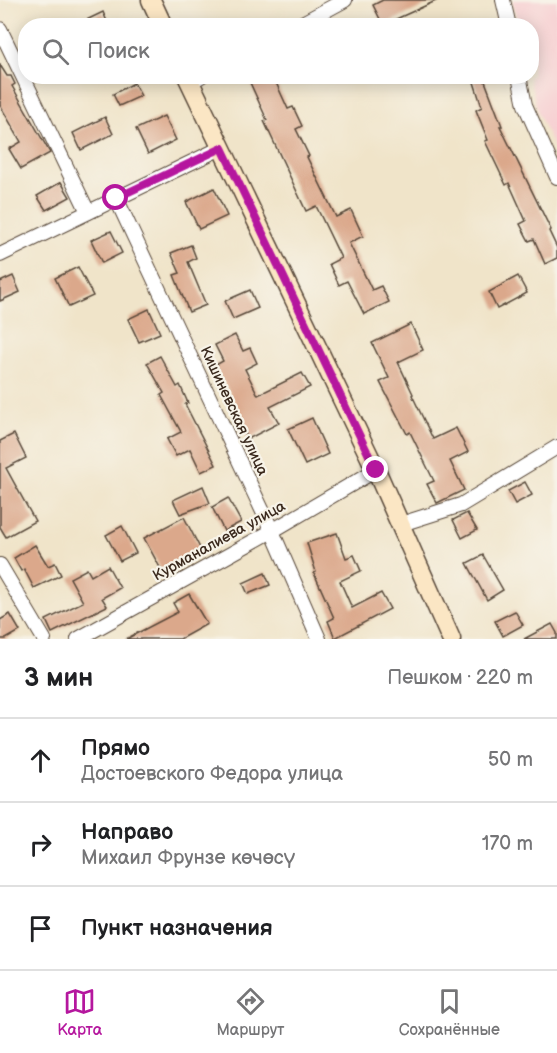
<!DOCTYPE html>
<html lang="ru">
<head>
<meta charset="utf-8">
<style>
	:root { --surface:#fff; --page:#f2f2f2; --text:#202124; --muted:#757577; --line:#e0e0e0; --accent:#b5179e }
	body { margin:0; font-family:"Balsamiq Sans",sans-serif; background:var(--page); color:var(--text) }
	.stop { position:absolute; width:18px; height:18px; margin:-14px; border:4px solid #b5179e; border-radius:50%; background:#fff }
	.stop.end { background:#b5179e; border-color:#fff; box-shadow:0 2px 6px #0008 }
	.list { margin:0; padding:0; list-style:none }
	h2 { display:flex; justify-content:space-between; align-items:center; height:78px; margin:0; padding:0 24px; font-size:26px }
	h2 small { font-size:20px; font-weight:400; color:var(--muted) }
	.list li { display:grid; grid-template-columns:39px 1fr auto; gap:18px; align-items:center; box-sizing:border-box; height:84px; padding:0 24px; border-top:2px solid var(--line) }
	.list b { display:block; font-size:22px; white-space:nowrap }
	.list p { margin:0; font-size:20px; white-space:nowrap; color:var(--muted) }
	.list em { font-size:20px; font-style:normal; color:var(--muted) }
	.icon { flex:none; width:33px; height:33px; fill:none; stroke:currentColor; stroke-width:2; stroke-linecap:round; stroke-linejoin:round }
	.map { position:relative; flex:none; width:557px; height:639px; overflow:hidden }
	.search { position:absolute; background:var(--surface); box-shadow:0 3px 15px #0003; left:18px; right:18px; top:18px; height:66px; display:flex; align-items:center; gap:15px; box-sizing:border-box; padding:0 21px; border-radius:24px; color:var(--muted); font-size:22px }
	.sheet { height:330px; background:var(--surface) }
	nav { display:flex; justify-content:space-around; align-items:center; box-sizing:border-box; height:84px; border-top:2px solid var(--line); background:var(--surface); font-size:16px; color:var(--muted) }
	nav a { display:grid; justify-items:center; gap:3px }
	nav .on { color:var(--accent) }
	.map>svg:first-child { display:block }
	.built { fill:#f7cfd2 }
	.building { fill:#dba88b }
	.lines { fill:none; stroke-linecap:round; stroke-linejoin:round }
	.minor-casing { stroke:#564638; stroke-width:16 }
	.secondary-casing { stroke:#564638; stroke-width:21 }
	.minor { stroke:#fff; stroke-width:14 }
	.secondary { stroke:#fbe6c4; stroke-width:18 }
	.route { stroke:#b5179e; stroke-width:8 }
	.labels { text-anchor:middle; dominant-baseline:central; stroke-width:4.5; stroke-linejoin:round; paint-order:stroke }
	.street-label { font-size:15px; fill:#3b2a1e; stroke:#f7f3e8 }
</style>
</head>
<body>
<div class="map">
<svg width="557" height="639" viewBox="0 0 557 639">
	<rect width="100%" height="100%" fill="#f7f3e8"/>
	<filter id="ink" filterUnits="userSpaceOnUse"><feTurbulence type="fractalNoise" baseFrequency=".0167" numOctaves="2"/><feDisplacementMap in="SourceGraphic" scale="12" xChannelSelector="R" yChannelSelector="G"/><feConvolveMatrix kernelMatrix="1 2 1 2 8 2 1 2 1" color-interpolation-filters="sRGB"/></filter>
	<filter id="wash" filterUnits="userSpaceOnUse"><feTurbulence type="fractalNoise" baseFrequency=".008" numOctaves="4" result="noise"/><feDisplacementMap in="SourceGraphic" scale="24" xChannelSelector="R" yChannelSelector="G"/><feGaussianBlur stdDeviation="1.35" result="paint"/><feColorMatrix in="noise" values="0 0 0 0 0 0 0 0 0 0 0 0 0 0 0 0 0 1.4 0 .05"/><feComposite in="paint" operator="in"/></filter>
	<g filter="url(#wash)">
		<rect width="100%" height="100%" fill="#f0e4c9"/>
		<path class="built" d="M512 0H557V155L538 113 529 77 532 76V26L518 25Z"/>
		<g id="blocks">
			<g class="building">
				<path d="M383 0H438L383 25 373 5Z"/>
				<path d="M103 12 109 26H74Z"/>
				<path d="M0 65 7 76H11L15 84 12 86 50 153 21 169 9 149 21 142 0 105Z"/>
				<path d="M247 76H273L288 109 293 107 302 126 296 129 309 156 307 157 336 217 351 210 363 236 349 243 372 290 381 286 389 302 364 314 347 281 339 285 329 264 341 258 316 206 306 211 264 121 267 120Z"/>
				<path d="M472 76H483L502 126H500L551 230 549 231 557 248V258L545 264 534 239 529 241 520 224 526 221 509 183 506 185 485 141 488 140 476 110 482 107Z"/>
				<path d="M134 83 141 96 119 106 113 94Z"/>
				<path d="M164 116 176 140 148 154 136 129Z"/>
				<path d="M105 117 113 134 81 150 73 133Z"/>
				<path d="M61 182 70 197 46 210 37 196Z"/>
				<path d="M214 188 227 216 199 229 186 202Z"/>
				<path d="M111 231 122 253 102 263 91 240Z"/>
				<path d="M191 245 196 258 188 262 206 305 189 312 174 275 180 273 171 253Z"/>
				<path d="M78 267 93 296 69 307 55 278Z"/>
				<path d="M13 276 20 292 0 301V282Z"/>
				<path d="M518 276 527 293 497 309 489 292Z"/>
				<path d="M250 290 258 308 233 319 225 301Z"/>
				<path d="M149 309 160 333 139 342 128 319Z"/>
				<path d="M411 324 423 350 398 362 413 394 412 395 433 439 456 428 468 452 450 461 464 490 437 503 427 484 434 481 410 432 407 434 380 382 389 378 372 343Z"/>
				<path d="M235 335 243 351 250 348 257 363 245 369 258 395 302 373 310 387 270 407 279 423 248 439 233 408 237 406 214 366 223 361 215 345Z"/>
				<path d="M160 356 177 387 180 385 188 403 185 404 216 465 201 472 190 449 176 456 167 439 181 432 161 395 164 393 147 363Z"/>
				<path d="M312 418 328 454 305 465 288 429Z"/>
				<path d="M14 434 26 458 6 468 35 521 6 537 0 527V441Z"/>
				<path d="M525 482 532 495 515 504 508 491Z"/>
				<path d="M203 486 210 503 180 514 173 500Z"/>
				<path d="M228 498 241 522 224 531 212 507Z"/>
				<path d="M467 513 477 530 462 538 453 520Z"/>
				<path d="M184 517 203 554 163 573 144 538Z"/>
				<path d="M122 526 136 553 120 561 106 535Z"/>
				<path d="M337 533 346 558 354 555 361 571 340 581 352 608 381 593 390 609 335 638 328 621 334 618 314 573 316 572 307 543Z"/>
				<path d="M35 545 48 566 55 563 61 575 34 588 24 569 21 571 14 558Z"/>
				<path d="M483 555 503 590 487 600 467 563Z"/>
				<path d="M108 566 120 588 102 598 107 606 52 633 46 620 83 602 70 578 87 569 91 576Z"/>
				<path d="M265 573 270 585 248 594 243 583Z"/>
				<path d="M189 594 207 624 180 639H126L178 612 173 603Z"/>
				<path d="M515 611 523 625 503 636 495 621Z"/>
				<path d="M10 614 20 631 6 639H0V620Z"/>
				<path d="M552 624 557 633V639H524Z"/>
			</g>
		</g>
	</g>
	<g filter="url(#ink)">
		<use href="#blocks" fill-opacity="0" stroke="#564638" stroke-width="1.5"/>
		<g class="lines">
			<defs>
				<g id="minor">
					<path d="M503 0 509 26"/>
					<path d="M297 26 345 0"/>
					<path d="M0 29 88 212"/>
					<path d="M519 76 525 105 557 177"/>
					<path d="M190 82 201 76"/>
					<path d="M116 198 272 531 319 639"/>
					<path d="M0 255 221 148"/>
					<path d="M401 524 461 505 557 447"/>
					<path d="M0 565 44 639"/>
					<path d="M78 639 272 531 376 470"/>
				</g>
				<g id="secondary">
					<path d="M151 0 163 26"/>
					<path d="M187 76 376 470 451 639"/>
				</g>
			</defs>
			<use href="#minor" class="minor-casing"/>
			<use href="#secondary" class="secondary-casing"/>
			<use href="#minor" class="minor"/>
			<use href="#secondary" class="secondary"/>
		</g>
	</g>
	<g class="lines" filter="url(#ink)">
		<path class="route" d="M116 198 222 148 376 470"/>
	</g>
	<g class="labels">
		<g class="street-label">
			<text transform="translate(234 411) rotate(65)">Кишиневская улица</text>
			<text transform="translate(219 541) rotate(-29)">Курманалиева улица</text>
		</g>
	</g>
</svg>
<div class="stop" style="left:116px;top:198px"></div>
<div class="stop end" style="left:376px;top:470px"></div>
<div class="search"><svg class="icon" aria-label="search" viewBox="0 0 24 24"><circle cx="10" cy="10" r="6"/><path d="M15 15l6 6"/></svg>Поиск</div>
</div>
<section class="sheet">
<h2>3 мин<small>Пешком · 220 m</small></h2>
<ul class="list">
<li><svg class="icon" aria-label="ahead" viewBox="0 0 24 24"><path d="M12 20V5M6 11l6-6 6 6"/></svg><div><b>Прямо</b><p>Достоевского Федора улица</p></div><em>50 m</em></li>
<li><svg class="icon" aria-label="right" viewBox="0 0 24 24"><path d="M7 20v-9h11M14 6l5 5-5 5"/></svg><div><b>Направо</b><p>Михаил Фрунзе көчөсү</p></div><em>170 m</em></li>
<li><svg class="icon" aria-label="arrive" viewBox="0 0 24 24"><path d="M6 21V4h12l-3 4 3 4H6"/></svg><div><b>Пункт назначения</b></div></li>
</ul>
</section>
<nav>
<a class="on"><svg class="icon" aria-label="map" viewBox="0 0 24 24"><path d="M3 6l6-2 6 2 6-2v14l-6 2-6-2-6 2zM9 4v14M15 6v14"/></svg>Карта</a>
<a><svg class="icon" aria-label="directions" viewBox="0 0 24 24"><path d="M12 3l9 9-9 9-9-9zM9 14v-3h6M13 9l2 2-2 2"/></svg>Маршрут</a>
<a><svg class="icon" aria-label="saved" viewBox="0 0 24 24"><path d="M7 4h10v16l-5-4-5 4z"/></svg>Сохранённые</a>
</nav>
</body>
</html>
